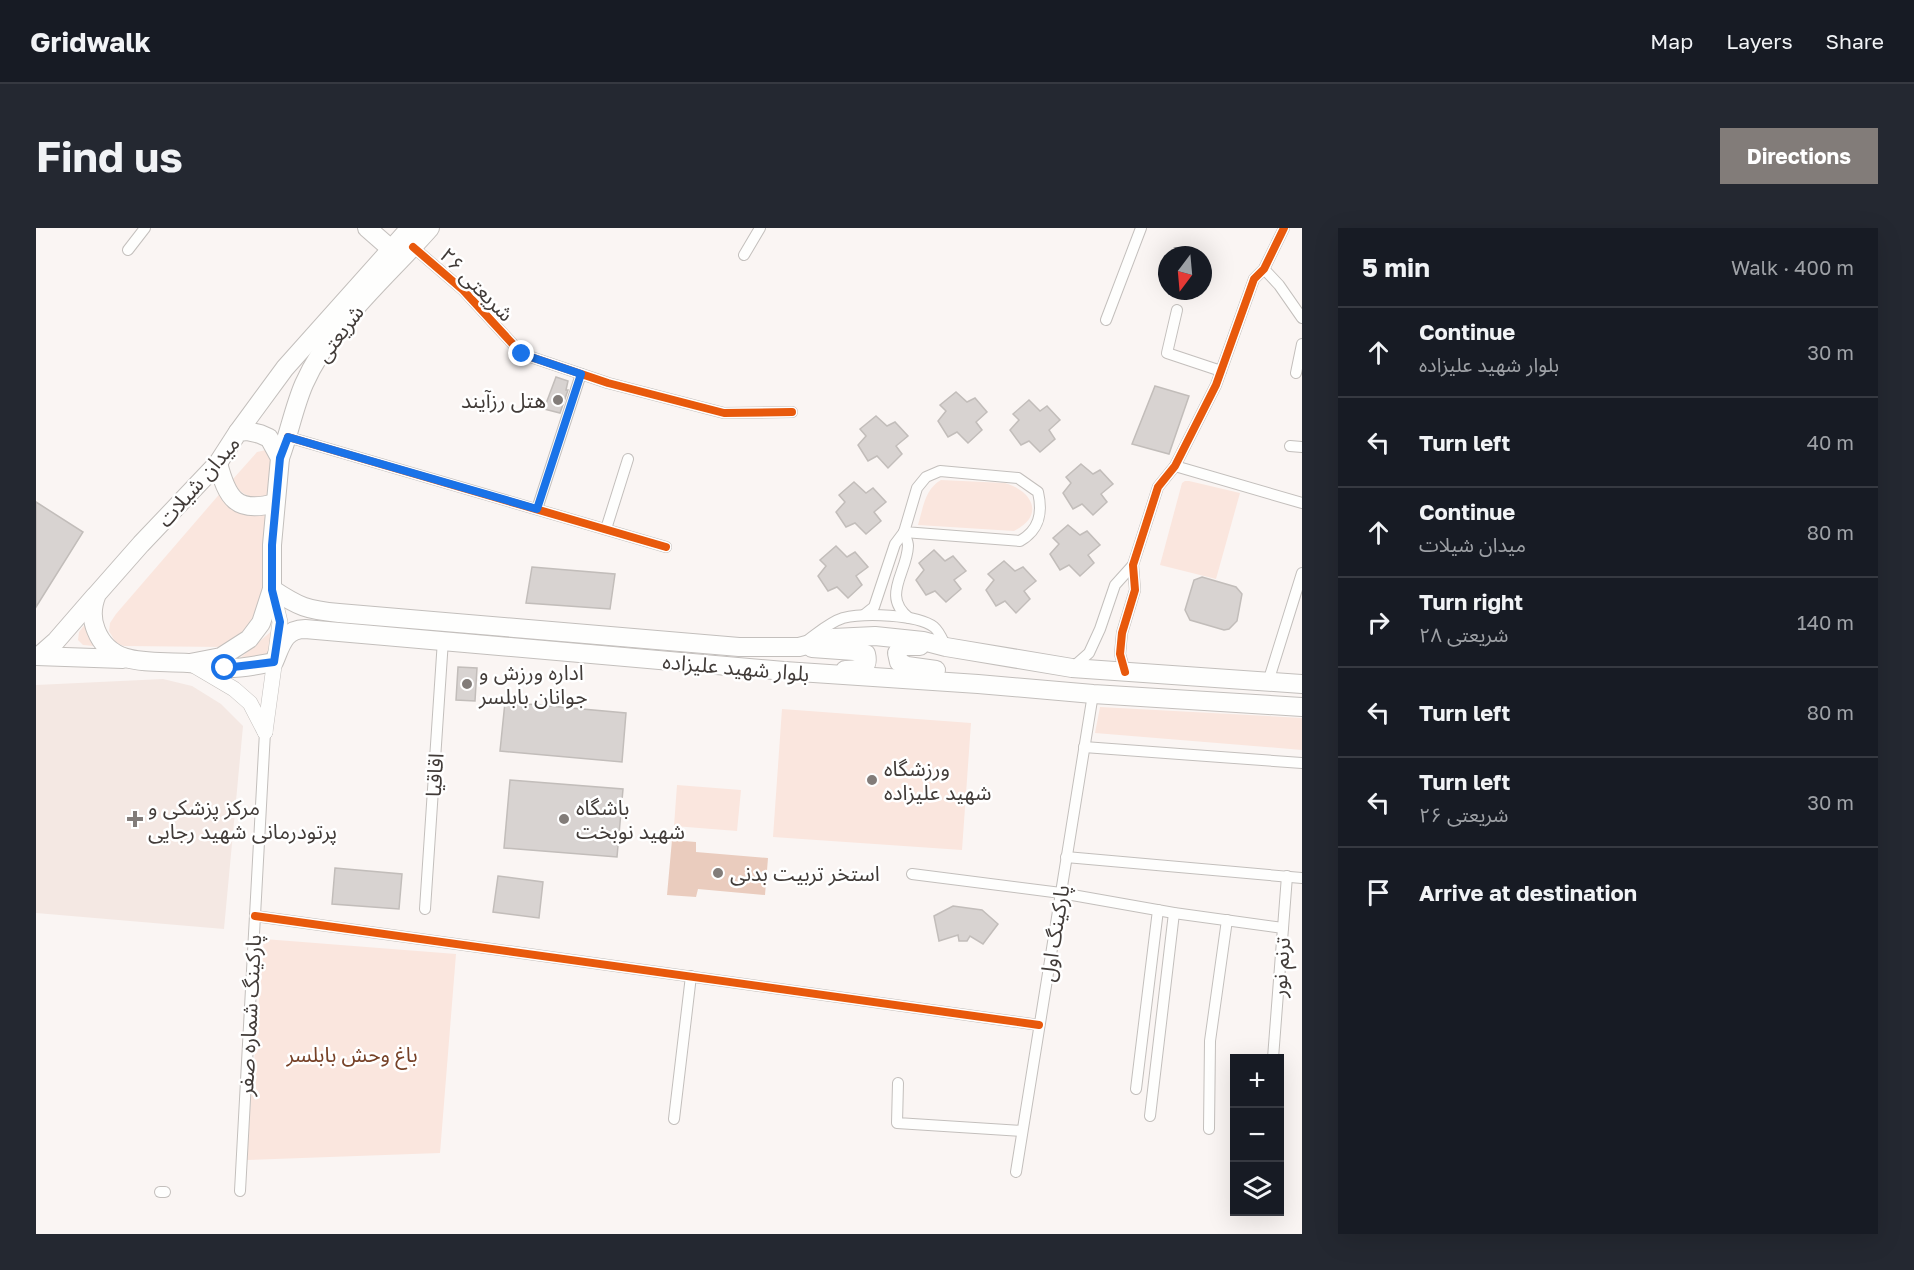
<!DOCTYPE html>
<html lang="en">
<head>
<meta charset="utf-8">
<style>
	:root { --surface:#171b24; --page:#242831; --text:#f1f3f6; --muted:#9ea1a6; --line:#363941; --accent:#827c79 }
	body { margin:0; font-family:"Golos Text","Noto Sans Arabic",sans-serif; background:var(--page); color:var(--text) }
	.controls { position:absolute; right:18px; bottom:18px; display:grid; overflow:hidden; border-radius:0px; box-shadow:0 6px 24px #0002 }
	.controls button { width:54px; height:54px; display:grid; place-items:center; padding:0; border:0; border-bottom:2px solid var(--line); background:var(--surface); color:var(--text); font:30px sans-serif }
	.compass { position:absolute; left:1122px; top:18px; width:54px; height:54px; border-radius:50%; background:var(--surface); box-shadow:0 6px 24px #0002; rotate:196deg }
	.stop { position:absolute; width:18px; height:18px; margin:-14px; border:4px solid #1a73e8; border-radius:50%; background:#fff }
	.stop.end { background:#1a73e8; border-color:#fff; box-shadow:0 2px 6px #0008 }
	.list { margin:0; padding:0; list-style:none }
	h2 { display:flex; justify-content:space-between; align-items:center; height:78px; margin:0; padding:0 24px; font-size:26px }
	h2 small { font-size:20px; font-weight:400; color:var(--muted) }
	.list li { display:grid; grid-template-columns:39px 1fr auto; gap:18px; align-items:center; box-sizing:border-box; height:90px; padding:0 24px; border-top:2px solid var(--line) }
	.list b { display:block; font-size:22px; white-space:nowrap }
	.list p { margin:0; font-size:20px; white-space:nowrap; color:var(--muted) }
	.list em { font-size:20px; font-style:normal; color:var(--muted) }
	.icon { flex:none; width:33px; height:33px; fill:none; stroke:currentColor; stroke-width:2; stroke-linecap:round; stroke-linejoin:round }
	.map { position:relative; flex:none; width:1266px; height:1006px; overflow:hidden; border-radius:0px }
	header { display:flex; align-items:center; gap:36px; box-sizing:border-box; height:84px; padding:0 30px; background:var(--surface); border-bottom:2px solid var(--line) }
	header strong { font-size:28px }
	nav { display:flex; gap:33px; margin-inline-start:auto; font-size:21px }
	.intro { display:flex; align-items:center; justify-content:space-between; box-sizing:border-box; height:144px; padding:0 36px }
	h1 { margin:0; font-size:42px }
	.button { padding:15px 27px; border-radius:0px; background:var(--accent); color:#fff; font-size:21px; font-weight:700 }
	main { display:flex; gap:36px; padding:0 36px }
	aside { flex:1; background:var(--surface); border-radius:0px; box-shadow:0 6px 24px #0002 }
	.map>svg:first-child { display:block }
	.built { fill:#f4e8e3 }
	.green { fill:#fae6de }
	.water { fill:#eaccbe }
	.building { fill:#d8d3d1; stroke:#c2bdba; stroke-width:1.5 }
	.lines { fill:none; stroke-linecap:round; stroke-linejoin:round }
	.minor-casing { stroke:#c3bfbc; stroke-width:12 }
	.secondary-casing { stroke:#c3bfbc; stroke-width:16 }
	.primary-casing { stroke:#c3bfbc; stroke-width:20 }
	.minor { stroke:#fefefd; stroke-width:10 }
	.secondary { stroke:#fefefd; stroke-width:15 }
	.primary { stroke:#fefefd; stroke-width:18 }
	.cycleway-casing { stroke:#fff; stroke-width:11 }
	.cycleway { stroke:#e8590c; stroke-width:8 }
	.route { stroke:#1a73e8; stroke-width:8 }
	.poi-dot { fill:#827c79; stroke:#fff; stroke-width:2 }
	.labels { text-anchor:middle; dominant-baseline:central; stroke-width:5; stroke-linejoin:round; paint-order:stroke }
	.street-label { font-size:21px; fill:#413b38; stroke:#fff }
	.poi-label { font-size:21px; fill:#413b38; stroke:#fff; text-anchor:start }
	.park-label { font-size:21px; fill:#764127; stroke:#fff }
</style>
</head>
<body>
<header>
<strong>Gridwalk</strong>
<nav><a>Map</a><a>Layers</a><a>Share</a></nav>
</header>
<div class="intro"><h1>Find us</h1><a class="button">Directions</a></div>
<main>
<div class="map">
<svg width="1266" height="1006" viewBox="0 0 1266 1006">
	<rect width="100%" height="100%" fill="#faf5f3"/>
	<path class="built" d="M127 451 156 458 185 476 207 498 188 701 0 685V457Z"/>
	<g class="green">
		<path d="M230 222 236 228 235 259 231 267 222 271C211 268 199 263 197 251L221 224Z"/>
		<path d="M905 252 969 255C997 263 1009 288 978 303L882 297C887 280 889 261 905 252Z"/>
		<path d="M1149 253H1153L1204 265 1180 351 1124 337 1146 255Z"/>
		<path d="M187 262 235 283 229 365 221 393 189 419 88 418 80 415 73 403 74 395 80 386Z"/>
		<path d="M50 395 58 418 47 417 42 412 43 404Z"/>
		<path d="M237 402 234 427 229 431 204 430Z"/>
		<path d="M1064 479 1266 490V522L1059 505Z"/>
		<path d="M746 481 935 495 926 622 737 609Z"/>
		<path d="M641 557 705 562 701 603 638 598Z"/>
		<path d="M228 711 420 726 404 925 210 932Z"/>
	</g>
	<path class="water" d="M636 612 660 614V624L732 630 729 667 662 661 660 669 631 667Z"/>
	<g class="building">
		<path d="M520 149 532 153 530 162H532L524 185 508 181Z"/>
		<path d="M1119 158 1153 168 1133 226 1096 216Z"/>
		<path d="M920 164 931 174 939 170 951 184 940 194 946 202 932 215 921 204 912 209 902 193 910 183 904 177Z"/>
		<path d="M993 172 1004 183 1011 178 1024 192 1013 202 1019 211 1004 224 993 213 985 217 974 202 983 192 977 186Z"/>
		<path d="M840 188 851 198 859 194 872 208 860 218 866 226 852 240 841 228 832 233 822 217 830 208 824 201Z"/>
		<path d="M1045 236 1057 246 1064 242 1077 256 1065 266 1071 274 1057 287 1046 276 1037 281 1027 265 1035 255 1030 249Z"/>
		<path d="M818 254 830 265 837 260 850 274 838 284 845 293 830 306 819 295 810 299 800 284 809 274 803 267Z"/>
		<path d="M0 274 47 304 0 379Z"/>
		<path d="M1032 297 1044 307 1051 303 1064 317 1052 327 1058 335 1044 348 1033 337 1024 342 1014 326 1023 316 1017 310Z"/>
		<path d="M800 318 811 329 819 324 832 339 820 348 826 357 812 370 801 359 792 363 782 348 790 338 784 332Z"/>
		<path d="M898 322 909 333 917 328 930 343 918 352 925 361 910 374 899 363 890 367 880 352 888 342 883 335Z"/>
		<path d="M968 333 979 343 987 339 1000 353 988 363 994 371 980 385 969 373 960 378 950 362 958 352 952 346Z"/>
		<path d="M496 339 579 346 574 381 490 375Z"/>
		<path d="M1166 349 1200 359 1206 366 1201 393 1193 401 1188 402 1154 392 1149 382 1158 352Z"/>
		<path d="M422 439 441 440 439 473 420 472Z"/>
		<path d="M469 474 590 485 586 534 464 523Z"/>
		<path d="M474 552 587 561 581 629 468 620Z"/>
		<path d="M299 640 366 646 363 681 296 676Z"/>
		<path d="M462 648 507 654 503 690 457 684Z"/>
		<path d="M917 678 946 682 962 696 947 716 934 708 931 713H923L922 707 903 713 898 688Z"/>
	</g>
	<g class="lines">
		<defs>
			<g id="minor">
				<path d="M377 19 427 62 486 126 572 155 688 185 756 184"/>
				<path d="M92 22 109 0"/>
				<path d="M708 27 724 0"/>
				<path d="M1228 41 1243 57 1266 90"/>
				<path d="M1141 82 1131 125 1185 143"/>
				<path d="M1070 92 1105 0"/>
				<path d="M1260 145 1266 116"/>
				<path d="M252 209 630 319"/>
				<path d="M1254 218 1266 219"/>
				<path d="M1139 238 1266 275"/>
				<path d="M904 243 982 250 1002 264C1007 286 1003 302 984 313L868 304 881 260 890 249Z"/>
				<path d="M501 281 545 146"/>
				<path d="M570 301 592 231"/>
				<path d="M868 304C869 308 872 313 872 318 871 345 845 368 873 390"/>
				<path d="M828 387 838 379 859 316 868 304"/>
				<path d="M772 412C783 404 794 394 807 390 828 385 881 386 898 399 904 404 907 413 910 419"/>
				<path d="M1036 440 1053 425 1064 401 1079 357 1097 337"/>
				<path d="M1089 444 1084 426 1086 405 1099 362 1097 337 1122 259 1139 238 1180 157 1218 51 1228 41 1248 0"/>
				<path d="M1232 454 1266 345"/>
				<path d="M1048 519 1266 535"/>
				<path d="M1030 629 1266 650"/>
				<path d="M876 646 1025 665 1138 685 1247 700"/>
				<path d="M389 681 407 412"/>
				<path d="M219 688 1003 797"/>
				<path d="M1237 830 1251 648"/>
				<path d="M862 855 861 895 986 903"/>
				<path d="M1100 861 1122 682"/>
				<path d="M1114 888 1138 685"/>
				<path d="M638 891 655 748"/>
				<path d="M1173 901 1174 813 1191 692"/>
				<path d="M980 944 1057 466"/>
				<path d="M204 963 229 504"/>
				<path d="M124 964H129"/>
			</g>
			<g id="secondary">
				<path d="M159 438 198 461 214 475 229 504"/>
				<path d="M229 504 244 394 236 361"/>
			</g>
			<g id="primary">
				<path d="M331 0 355 21"/>
				<path d="M202 204 249 140 374 0"/>
				<path d="M244 230C253 206 258 179 268 156 295 95 351 49 394 0"/>
				<path d="M182 235C191 270 200 286 239 275"/>
				<path d="M236 361C263 379 271 382 303 385L703 419H763L797 410 839 408 887 413 910 419 1036 440 1266 456"/>
				<path d="M884 418H866L861 425 863 434 871 438 900 442"/>
				<path d="M776 420 818 423 830 426C834 442 821 442 809 442"/>
				<path d="M0 428 87 431"/>
				<path d="M3 428 20 413 59 368"/>
				<path d="M154 435 185 429 213 411 225 395 236 361V317L244 230 233 210 224 206 211 203 202 204 182 235 105 316 61 366C56 378 55 390 60 402 75 441 118 432 152 435 164 436 176 439 188 440 205 441 222 437 238 434 245 418 248 401 269 401L748 443 942 456 1057 466 1266 479"/>
			</g>
		</defs>
		<use href="#minor" class="minor-casing"/>
		<use href="#secondary" class="secondary-casing"/>
		<use href="#primary" class="primary-casing"/>
		<use href="#minor" class="minor"/>
		<use href="#secondary" class="secondary"/>
		<use href="#primary" class="primary"/>
		<defs>
			<g id="cycleway">
				<path d="M377 19 427 62 486 126 572 155 688 185 756 184"/>
				<path d="M252 209 630 319"/>
				<path d="M1089 444 1084 426 1086 405 1099 362 1097 337 1122 259 1139 238 1180 157 1218 51 1228 41 1248 0"/>
				<path d="M219 688 1003 797"/>
			</g>
		</defs>
		<use href="#cycleway" class="cycleway-casing"/>
		<use href="#cycleway" class="cycleway"/>
	</g>
	<g class="lines">
		<path class="route" d="M189 440 238 434 244 394 236 362V317L244 230 252 209 501 281 545 146 486 126"/>
	</g>
	<g class="poi-dot">
		<circle cx="522" cy="172" r="6"/>
		<circle cx="431" cy="456" r="6"/>
		<circle cx="836" cy="552" r="6"/>
		<path d="M96 582h6v6h6v6h-6v6h-6v-6h-6v-6h6z"/>
		<circle cx="528" cy="591" r="6"/>
		<circle cx="682" cy="645" r="6"/>
	</g>
	<g class="labels">
		<g class="street-label">
			<text transform="translate(441 56) rotate(45)">شریعتی ۲۶</text>
			<text transform="translate(303 105) rotate(-53)">شریعتی</text>
			<text transform="translate(162 253) rotate(-49)">میدان شیلات</text>
			<text transform="translate(700 439) rotate(5)">بلوار شهید علیزاده</text>
			<text transform="translate(398 547) rotate(-86)">اقاقیا</text>
			<text transform="translate(1018 705) rotate(-81)">پارکینگ اول</text>
			<text transform="translate(1244 739) rotate(-86)">ترنم نور</text>
			<text transform="translate(213 787) rotate(-87)">پارکینگ شماره صفر</text>
		</g>
		<g class="poi-label">
			<text x="510" y="172" text-anchor="end">هتل رزآیند</text>
			<text x="443" y="444">اداره ورزش و<tspan x="443" dy="24">جوانان بابلسر</tspan></text>
			<text x="848" y="540">ورزشگاه<tspan x="848" dy="24">شهید علیزاده</tspan></text>
			<text x="112" y="579">مرکز پزشکی و<tspan x="112" dy="24">پرتودرمانی شهید رجایی</tspan></text>
			<text x="540" y="579">باشگاه<tspan x="540" dy="24">شهید نوبخت</tspan></text>
			<text x="694" y="645">استخر تربیت بدنی</text>
		</g>
		<g class="park-label">
			<text x="316" y="826">باغ وحش بابلسر</text>
		</g>
	</g>
</svg>
<div class="controls">
<button>+</button>
<button>−</button>
<button><svg class="icon" aria-label="layers" viewBox="0 0 24 24"><path d="M12 4l9 5-9 5-9-5zM3 14l9 5 9-5"/></svg></button>
</div>
<svg class="compass" viewBox="-18 -18 36 36"><path d="M0-13l5 13h-10z" fill="#e53935"/><path d="M0 13l5-13h-10z" fill="#9ea1a6"/></svg>
<div class="stop" style="left:189px;top:440px"></div>
<div class="stop end" style="left:486px;top:126px"></div>
</div>
<aside>
<h2>5 min<small>Walk · 400 m</small></h2>
<ul class="list">
<li><svg class="icon" aria-label="ahead" viewBox="0 0 24 24"><path d="M12 20V5M6 11l6-6 6 6"/></svg><div><b>Continue</b><p>بلوار شهید علیزاده</p></div><em>30 m</em></li>
<li><svg class="icon" aria-label="left" viewBox="0 0 24 24"><path d="M17 20v-9H6M10 6l-5 5 5 5"/></svg><div><b>Turn left</b></div><em>40 m</em></li>
<li><svg class="icon" aria-label="ahead" viewBox="0 0 24 24"><path d="M12 20V5M6 11l6-6 6 6"/></svg><div><b>Continue</b><p>میدان شیلات</p></div><em>80 m</em></li>
<li><svg class="icon" aria-label="right" viewBox="0 0 24 24"><path d="M7 20v-9h11M14 6l5 5-5 5"/></svg><div><b>Turn right</b><p>شریعتی ۲۸</p></div><em>140 m</em></li>
<li><svg class="icon" aria-label="left" viewBox="0 0 24 24"><path d="M17 20v-9H6M10 6l-5 5 5 5"/></svg><div><b>Turn left</b></div><em>80 m</em></li>
<li><svg class="icon" aria-label="left" viewBox="0 0 24 24"><path d="M17 20v-9H6M10 6l-5 5 5 5"/></svg><div><b>Turn left</b><p>شریعتی ۲۶</p></div><em>30 m</em></li>
<li><svg class="icon" aria-label="arrive" viewBox="0 0 24 24"><path d="M6 21V4h12l-3 4 3 4H6"/></svg><div><b>Arrive at destination</b></div></li>
</ul>
</aside>
</main>
</body>
</html>
